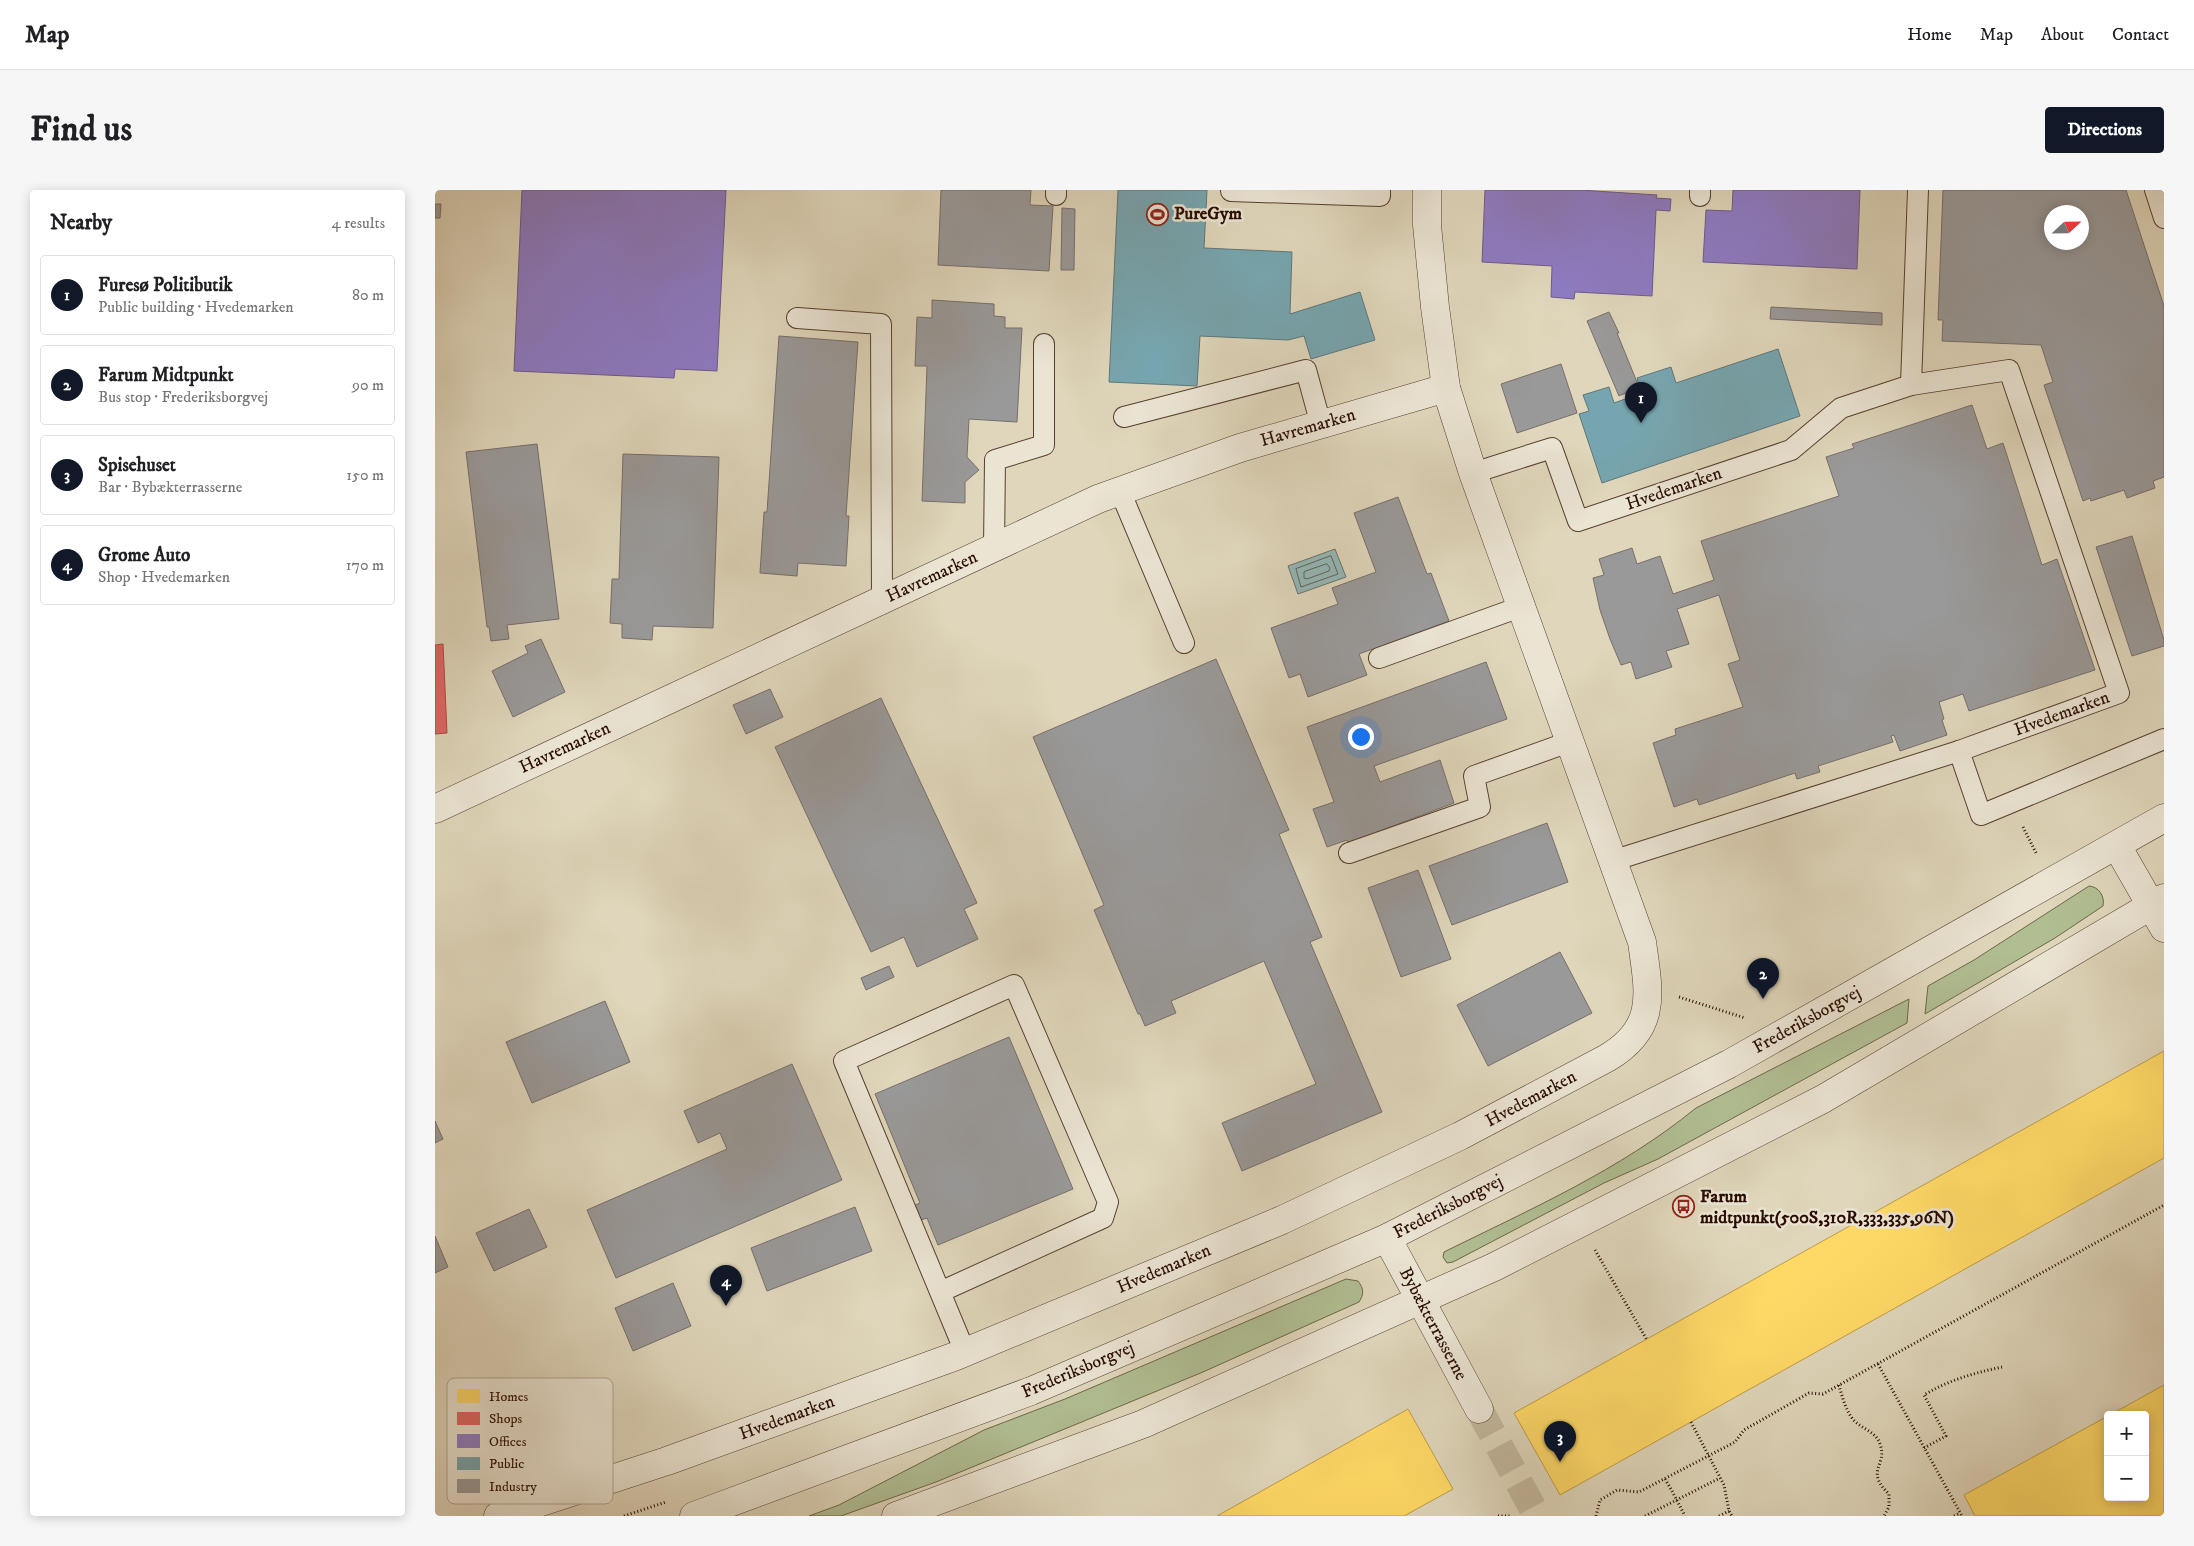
<!DOCTYPE html>
<html lang="en">
<head>
<meta charset="utf-8">
<style>
	:root { --surface:#fff; --page:#f6f6f6; --text:#202124; --muted:#757577; --line:#e0e0e0; --accent:#111827 }
	body { margin:0; font-family:"IM FELL DW Pica",serif; background:var(--page); color:var(--text) }
	.controls { position:absolute; right:15px; bottom:15px; display:grid; overflow:hidden; border-radius:5px; box-shadow:0 2px 12px #0003 }
	.controls button { width:45px; height:45px; display:grid; place-items:center; padding:0; border:0; border-bottom:1px solid var(--line); background:var(--surface); color:var(--text); font:25px sans-serif }
	.compass { position:absolute; left:1609px; top:15px; width:45px; height:45px; border-radius:50%; background:var(--surface); box-shadow:0 2px 12px #0003; rotate:68deg }
	.you { position:absolute; left:925px; top:546px; width:18px; height:18px; margin:-12px; border:4px solid #fff; border-radius:50%; background:#1a73e8; box-shadow:0 0 0 8px #1a73e833 }
	.badge { display:grid; place-items:center; width:32px; height:32px; border-radius:50%; background:var(--accent); color:#fff; font-size:16px; font-weight:700 }
	.pin { position:absolute; translate:-50% -41px; filter:drop-shadow(0 1px 2px #0008) }
	.pin::after { content:''; position:absolute; top:26px; width:18px; height:15px; background:inherit; clip-path:polygon(0 0,100% 0,50% 100%) }
	.list { margin:0; padding:0; list-style:none }
	h2 { display:flex; justify-content:space-between; align-items:center; height:65px; margin:0; padding:0 20px; font-size:21px }
	h2 small { font-size:16px; font-weight:400; color:var(--muted) }
	.list li { display:grid; grid-template-columns:32px 1fr auto; gap:15px; align-items:center; box-sizing:border-box; height:80px; margin:0 10px 10px; padding:0 10px; border:1px solid var(--line); border-radius:5px }
	.list b { display:block; font-size:19px; white-space:nowrap }
	.list p { margin:0; font-size:16px; white-space:nowrap; color:var(--muted) }
	.list em { font-size:16px; font-style:normal; color:var(--muted) }
	.map { position:relative; flex:none; width:1729px; height:1326px; overflow:hidden; border-radius:5px }
	header { display:flex; align-items:center; gap:30px; box-sizing:border-box; height:70px; padding:0 25px; background:var(--surface); border-bottom:1px solid var(--line) }
	header strong { font-size:24px }
	nav { display:flex; gap:28px; margin-inline-start:auto; font-size:18px }
	.intro { display:flex; align-items:center; justify-content:space-between; box-sizing:border-box; height:120px; padding:0 30px }
	h1 { margin:0; font-size:35px }
	.button { padding:12px 22px; border-radius:5px; background:var(--accent); color:#fff; font-size:18px; font-weight:700 }
	main { display:flex; gap:30px; padding:0 30px }
	aside { flex:1; background:var(--surface); border-radius:5px; box-shadow:0 2px 12px #0003 }
	.map>svg:first-child { display:block }
	.green { fill:#b0be92; stroke:#6d6649 }
	.water { fill:#95b7b7; stroke:#6a736e }
	.homes { fill:#ffd966; stroke:#bf9c47 }
	.shops { fill:#e06666; stroke:#a94b47 }
	.offices { fill:#8e7cc3; stroke:#705b88 }
	.public { fill:#76a5af; stroke:#5f777a }
	.industry { fill:#999; stroke:#786f6b; fill-rule:evenodd }
	.lines { fill:none; stroke-linecap:round; stroke-linejoin:round }
	.shore { stroke:#60625c; stroke-width:1 }
	.minor-tunnel { stroke:#c4b89f; stroke-width:28; stroke-dasharray:28 14; stroke-linecap:butt }
	.service-casing { stroke:#573f2f; stroke-width:22 }
	.minor-casing { stroke:#573f2f; stroke-width:29 }
	.tertiary-casing { stroke:#573f2f; stroke-width:29 }
	.path { stroke:#2a0d00; stroke-width:3; stroke-dasharray:1 2.5; stroke-linecap:butt }
	.service { stroke:#eae4d3; stroke-width:20 }
	.minor { stroke:#eae4d3; stroke-width:28 }
	.tertiary { stroke:#eae4d3; stroke-width:28 }
	.path-bridge { stroke:#2a0d00; stroke-width:3; stroke-dasharray:1 2.5; stroke-linecap:butt }
	.labels { text-anchor:middle; dominant-baseline:central; stroke-width:5; stroke-linejoin:round; paint-order:stroke }
	.poi-label { font-size:18px; font-weight:bold; fill:#2a0d00; stroke:#eae4d3; text-anchor:start }
	.street-label { font-size:18px; fill:#2a0d00; stroke:#eae4d3 }
	.key { fill:#eae4d3; stroke:#b0a494; stroke-width:1 }
	.key-label { font-size:14px; fill:#2a0d00 }
</style>
</head>
<body>
<header>
<strong>Map</strong>
<nav><a>Home</a><a>Map</a><a>About</a><a>Contact</a></nav>
</header>
<div class="intro"><h1>Find us</h1><a class="button">Directions</a></div>
<main>
<aside>
<h2>Nearby<small>4 results</small></h2>
<ul class="list">
<li><span class="badge">1</span><div><b>Furesø Politibutik</b><p>Public building · Hvedemarken</p></div><em>80 m</em></li>
<li><span class="badge">2</span><div><b>Farum Midtpunkt</b><p>Bus stop · Frederiksborgvej</p></div><em>90 m</em></li>
<li><span class="badge">3</span><div><b>Spisehuset</b><p>Bar · Bybækterrasserne</p></div><em>150 m</em></li>
<li><span class="badge">4</span><div><b>Grome Auto</b><p>Shop · Hvedemarken</p></div><em>170 m</em></li>
</ul>
</aside>
<div class="map">
<svg width="1729" height="1326" viewBox="0 0 1729 1326">
	<rect width="100%" height="100%" fill="#dfd6bb"/>
	<filter id="stains"><feTurbulence type="fractalNoise" baseFrequency=".004" numOctaves="4"/><feColorMatrix values="0 0 0 0 .2 0 0 0 0 .09 0 0 0 0 .02 0 0 0 .5 -.17"/></filter>
	<radialGradient id="worn" r=".72"><stop offset=".6" stop-color="#630" stop-opacity="0"/><stop offset="1" stop-color="#630" stop-opacity=".3"/></radialGradient>
	<g class="green">
		<path d="M1654 696C1664 697 1670 706 1668 716L1620 748 1490 824 1493 796 1539 770Z"/>
		<path d="M1474 809 1472 833 1223 969 1169 993 1018 1072 1012 1073 1008 1067 1009 1062C1096 1019 1185 980 1261 918Z"/>
		<path d="M911 1089 923 1091C929 1099 929 1104 924 1112L768 1182 501 1292 406 1326H374L404 1315 549 1240 630 1209Z"/>
	</g>
	<path class="water" d="M900 359 911 387 863 404 853 376Z"/>
	<g class="homes">
		<path d="M1729 861V968L1125 1305 1079 1223Z"/>
		<path d="M1729 1195V1326H1540L1529 1305 1673 1226V1307H1710V1225H1675Z"/>
		<path d="M973 1219 1018 1299 969 1326H782Z"/>
	</g>
	<path class="shops" d="M8 454 12 543 0 544V455Z"/>
	<g class="offices">
		<path d="M87 0H291L282 181 240 179 239 188 79 181Z"/>
		<path d="M1050 0H1145L1222 5 1221 8 1236 9 1235 21 1221 20 1217 106 1140 102 1139 109 1116 107 1117 76 1047 72Z"/>
		<path d="M1298 0H1425L1422 79 1268 72 1271 20 1297 21Z"/>
	</g>
	<g class="public">
		<path d="M683 0H772L769 58 857 62 855 124 925 102 940 150 876 169 869 146 853 150 765 146 762 196 674 192Z"/>
		<path d="M1343 159 1365 226 1167 293 1144 224 1154 221 1148 205 1174 197 1179 213 1207 203 1202 188 1236 177 1241 193Z"/>
	</g>
	<g class="industry">
		<path d="M506 0H596L595 15 618 16 614 81 503 75Z"/>
		<path d="M1508 0H1691L1729 116V287L1718 291 1720 298 1692 308 1689 300 1656 311 1655 308 1648 311 1609 195 1618 192 1606 155 1507 151 1508 130H1503ZM1616 22H1646V52H1616Z"/>
		<path d="M0 14H6L5 28H0Z"/>
		<path d="M627 18 640 19 639 80H626Z"/>
		<path d="M497 110 559 114V126L570 127V138H587L582 232 534 229 532 267 544 280 530 292V313L487 311 492 176H480L482 127 497 128Z"/>
		<path d="M1336 117 1447 123V135L1335 129Z"/>
		<path d="M1174 122 1184 143H1182L1204 197 1184 206 1152 131Z"/>
		<path d="M344 146 423 152 411 326H414L411 376 363 373 362 386 325 383 329 322H332Z"/>
		<path d="M1126 174 1142 223 1082 243 1066 194Z"/>
		<path d="M1537 215 1552 259 1568 253 1607 375 1622 369 1660 480 1534 521 1528 504 1504 512 1509 529 1507 530 1512 545 1465 561 1459 545 1456 546 1458 552 1383 576 1385 582 1362 589 1360 583 1264 615 1262 609 1239 617 1218 553 1241 545 1240 539 1308 517 1293 474 1305 470 1284 405 1242 419 1254 454 1231 461 1237 477 1201 489 1196 472 1186 475 1175 449 1165 420 1158 388 1169 385 1164 369 1197 358 1202 374 1225 366 1238 404 1279 390 1266 351 1404 306 1391 267 1419 258 1417 254Z"/>
		<path d="M102 254 124 429 72 435 74 449 56 451 54 437H52L31 262Z"/>
		<path d="M188 264 284 267 278 438 218 436 217 450 187 448V434L175 433 177 389H184Z"/>
		<path d="M963 307 992 384 996 383 1014 431 924 464 932 485 873 507 865 484 854 488 836 438 903 414 897 398 941 382 919 323Z"/>
		<path d="M1697 346 1729 450V456L1697 466 1661 357Z"/>
		<path d="M106 449 130 502 78 527 57 481 93 463 90 456Z"/>
		<path d="M781 469 854 640 844 644 887 747 875 752 947 922 807 981 787 933 881 894 829 771 736 811 741 823 710 836 705 824H703L659 720 669 715 598 547Z"/>
		<path d="M1051 472 1072 529 939 576 945 592 1005 570 1019 613 913 653 912 650 892 657 878 619 899 612 872 537Z"/>
		<path d="M335 499 348 527 311 544 298 515Z"/>
		<path d="M446 508 542 713 529 719 543 749 482 777 469 747 436 762 340 557Z"/>
		<path d="M1112 633 1133 692 1017 735 994 676Z"/>
		<path d="M983 680 1016 769 966 787 933 698Z"/>
		<path d="M1125 762 1157 823 1053 876 1022 815Z"/>
		<path d="M454 776 459 787 431 800 426 788Z"/>
		<path d="M170 811 195 872 97 913 71 852Z"/>
		<path d="M574 847 638 999 503 1055 492 1028 486 1030 480 1015 485 1013 440 904Z"/>
		<path d="M357 874 407 990 181 1088 152 1020 292 959 285 943 263 953 249 921Z"/>
		<path d="M0 931 8 949 0 953Z"/>
		<path d="M420 1017 437 1061 332 1101 316 1058Z"/>
		<path d="M94 1019 112 1057 59 1081 41 1043Z"/>
		<path d="M0 1046 13 1077 0 1083Z"/>
		<path d="M238 1093 256 1136 198 1161 180 1118Z"/>
	</g>
	<g class="lines">
		<g class="shore">
			<path d="M896 366 903 384 866 397 861 379Z"/>
			<path d="M892 374 895 378 894 381 872 389 869 388V382Z"/>
		</g>
		<path class="minor-tunnel" d="M1044 1219 1102 1326"/>
		<defs>
			<g id="service">
				<path d="M1720 0 1729 28"/>
				<path d="M796 1 945 6V0"/>
				<path d="M621 5V0"/>
				<path d="M1265 6V0"/>
				<path d="M362 128 446 134 447 410"/>
				<path d="M689 227 871 180 886 235"/>
				<path d="M1038 283 1117 258 1143 331 1356 260 1406 218 1476 195"/>
				<path d="M685 301 749 453"/>
				<path d="M559 358 560 270 609 255V154"/>
				<path d="M944 468 1085 417"/>
				<path d="M1524 561 1546 625 1729 549"/>
				<path d="M914 663 1045 617 1039 586 1134 552"/>
				<path d="M1177 671 1524 561 1684 503 1574 180 1476 195 1483 0"/>
				<path d="M505 1102 668 1028 673 1012 579 795 409 871 530 1162"/>
			</g>
			<g id="minor">
				<path d="M0 619 663 309 805 258 1011 198"/>
				<path d="M1682 656 1729 738"/>
				<path d="M952 1048 1044 1219"/>
				<path d="M63 1326 232 1271 521 1166 847 1030 1025 946 1172 868C1223 838 1214 803 1207 752L1038 283 1011 198 1000 117 992 35V0"/>
			</g>
			<g id="tertiary">
				<path d="M259 1326 596 1201 952 1048 1294 874 1729 628"/>
				<path d="M461 1326 708 1234 1059 1077 1388 909 1729 708"/>
			</g>
		</defs>
		<use href="#service" class="service-casing"/>
		<use href="#minor" class="minor-casing"/>
		<use href="#tertiary" class="tertiary-casing"/>
		<g class="path">
			<path d="M1588 637 1602 665"/>
			<path d="M1244 807 1310 828"/>
			<path d="M1160 1060 1212 1150"/>
			<path d="M1443 1174 1527 1326"/>
			<path d="M1404 1195C1407 1206 1410 1218 1417 1228 1424 1238 1441 1241 1445 1254 1453 1276 1429 1280 1454 1304V1317L1449 1326"/>
			<path d="M1256 1232 1289 1295 1294 1321 1297 1326"/>
			<path d="M1489 1258 1511 1246 1489 1205C1514 1190 1539 1183 1567 1177"/>
			<path d="M1230 1289 1237 1301"/>
			<path d="M189 1326 231 1312"/>
			<path d="M1063 1326H1075"/>
			<path d="M1210 1326 1285 1288"/>
			<path d="M1284 1326 1294 1321"/>
			<path d="M1519 1326 1525 1323"/>
		</g>
		<use href="#service" class="service"/>
		<use href="#minor" class="minor"/>
		<use href="#tertiary" class="tertiary"/>
		<g class="path-bridge">
			<path d="M1237 1301 1250 1326"/>
			<path d="M1161 1326 1165 1310 1182 1300 1204 1302 1300 1252 1309 1240 1374 1203 1388 1204 1729 1015"/>
		</g>
	</g>
	<defs>
		<symbol id="stadium-ring" viewBox="-11 -11 22 22"><circle r="9.5" fill="#eae4d3" stroke="#8f2418" stroke-width="1.5"/><path d="M0-5a6.5 5 0 1 0 0 10a6.5 5 0 1 0 0-10ZM-3.5-1.8h7v3.6h-7Z" fill="#8f2418"/></symbol>
		<symbol id="bus-ring" viewBox="-11 -11 22 22"><circle r="9.5" fill="#eae4d3" stroke="#8f2418" stroke-width="1.5"/><path d="M-5-6H5V4H4V6H2V4H-2V6H-4V4H-5ZM-3.5-4V0h7V-4ZM-3.5 1.2v1.5H-2V1.2ZM2 1.2v1.5H3.5V1.2Z" fill="#8f2418"/></symbol>
	</defs>
	<g fill-rule="evenodd">
		<use href="#stadium-ring" x="710" y="12" width="25" height="25"/>
		<use href="#bus-ring" x="1236" y="1004" width="25" height="25"/>
	</g>
	<g class="labels">
		<g class="poi-label">
			<text x="739" y="24">PureGym</text>
			<text x="1265" y="1007">Farum<tspan x="1265" dy="21">midtpunkt(500S,310R,333,335,96N)</tspan></text>
		</g>
		<g class="street-label">
			<text transform="translate(873 238) rotate(-16)">Havremarken</text>
			<text transform="translate(1239 299) rotate(-19)">Hvedemarken</text>
			<text transform="translate(497 387) rotate(-25)">Havremarken</text>
			<text transform="translate(1627 524) rotate(-20)">Hvedemarken</text>
			<text transform="translate(130 558) rotate(-25)">Havremarken</text>
			<text transform="translate(1372 830) rotate(-29)">Frederiksborgvej</text>
			<text transform="translate(1096 909) rotate(-28)">Hvedemarken</text>
			<text transform="translate(1013 1017) rotate(-27)">Frederiksborgvej</text>
			<text transform="translate(729 1079) rotate(-23)">Hvedemarken</text>
			<text transform="translate(998 1134) rotate(62)">Bybækterrasserne</text>
			<text transform="translate(643 1180) rotate(-23)">Frederiksborgvej</text>
			<text transform="translate(352 1228) rotate(-20)">Hvedemarken</text>
		</g>
	</g>
	<rect x="12" y="1188" width="166" height="126" rx="8" class="key"/>
	<rect x="22" y="1199" width="23" height="14" fill="#ffd966"/>
	<rect x="22" y="1222" width="23" height="13" fill="#e06666"/>
	<rect x="22" y="1244" width="23" height="14" fill="#8e7cc3"/>
	<rect x="22" y="1267" width="23" height="13" fill="#76a5af"/>
	<rect x="22" y="1289" width="23" height="14" fill="#999"/>
	<g class="key-label">
		<text x="54" y="1211">Homes</text>
		<text x="54" y="1233">Shops</text>
		<text x="54" y="1256">Offices</text>
		<text x="54" y="1278">Public</text>
		<text x="54" y="1301">Industry</text>
	</g>
	<rect width="100%" height="100%" filter="url(#stains)"/>
	<rect width="100%" height="100%" fill="url(#worn)"/>
</svg>
<div class="controls">
<button>+</button>
<button>−</button>
</div>
<svg class="compass" viewBox="-18 -18 36 36"><path d="M0-13l5 13h-10z" fill="#e53935"/><path d="M0 13l5-13h-10z" fill="#757577"/></svg>
<div class="you"></div>
<div class="pin badge" style="left:1206px;top:233px">1</div>
<div class="pin badge" style="left:1328px;top:809px">2</div>
<div class="pin badge" style="left:1125px;top:1272px">3</div>
<div class="pin badge" style="left:291px;top:1116px">4</div>
</div>
</main>
</body>
</html>
